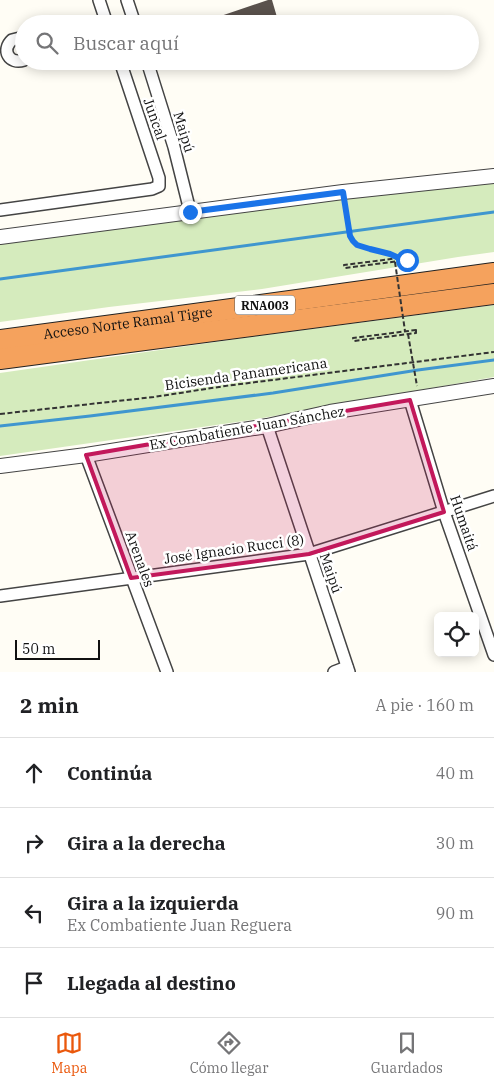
<!DOCTYPE html>
<html lang="es">
<head>
<meta charset="utf-8">
<style>
	:root { --surface:#fff; --page:#f6f6f6; --text:#202124; --muted:#757577; --line:#e0e0e0; --accent:#ea580c }
	body { margin:0; font-family:"IBM Plex Serif",serif; background:var(--page); color:var(--text) }
	.controls { position:absolute; right:15px; bottom:15px; display:grid; overflow:hidden; border-radius:8px; box-shadow:0 2px 12px #0003 }
	.controls button { width:45px; height:45px; display:grid; place-items:center; padding:0; border:0; border-bottom:1px solid var(--line); background:var(--surface); color:var(--text); font:25px sans-serif }
	.scale { position:absolute; left:15px; bottom:12px; width:85px; box-sizing:border-box; padding-left:5px; border:2px solid #111; border-top:0; font-size:14px; line-height:18px; white-space:nowrap; color:#111; -webkit-text-stroke:4px #fff; paint-order:stroke }
	.stop { position:absolute; width:15px; height:15px; margin:-11px; border:4px solid #1a73e8; border-radius:50%; background:#fff }
	.stop.end { background:#1a73e8; border-color:#fff; box-shadow:0 1px 5px #0008 }
	.list { margin:0; padding:0; list-style:none }
	h2 { display:flex; justify-content:space-between; align-items:center; height:65px; margin:0; padding:0 20px; font-size:21px }
	h2 small { font-size:16px; font-weight:400; color:var(--muted) }
	.list li { display:grid; grid-template-columns:32px 1fr auto; gap:15px; align-items:center; box-sizing:border-box; height:70px; padding:0 20px; border-top:1px solid var(--line) }
	.list b { display:block; font-size:19px; white-space:nowrap }
	.list p { margin:0; font-size:16px; white-space:nowrap; color:var(--muted) }
	.list em { font-size:16px; font-style:normal; color:var(--muted) }
	.icon { flex:none; width:28px; height:28px; fill:none; stroke:currentColor; stroke-width:2; stroke-linecap:round; stroke-linejoin:round }
	.map { position:relative; flex:none; width:494px; height:672px; overflow:hidden }
	.search { position:absolute; background:var(--surface); box-shadow:0 2px 12px #0003; left:15px; right:15px; top:15px; height:55px; display:flex; align-items:center; gap:12px; box-sizing:border-box; padding:0 18px; border-radius:28px; color:var(--muted); font-size:19px }
	.sheet { height:345px; background:var(--surface) }
	nav { display:flex; justify-content:space-around; align-items:center; box-sizing:border-box; height:70px; border-top:1px solid var(--line); background:var(--surface); font-size:14px; color:var(--muted) }
	nav a { display:grid; justify-items:center; gap:2px }
	nav .on { color:var(--accent) }
	.map>svg:first-child { display:block }
	.green { fill:#d5ebbd }
	.lines { fill:none; stroke-linecap:round; stroke-linejoin:round }
	.stream { stroke:#3f96cf; stroke-width:3 }
	.building { fill:#5a524d }
	.minor-casing { stroke:#444; stroke-width:14 }
	.tertiary-casing { stroke:#444; stroke-width:16 }
	.motorway-casing { stroke:#222; stroke-width:22 }
	.path { stroke:#333; stroke-width:2; stroke-dasharray:5 2.5; stroke-linecap:butt }
	.minor { stroke:#fff; stroke-width:11 }
	.tertiary { stroke:#fff; stroke-width:14 }
	.motorway { stroke:#f5a25d; stroke-width:20 }
	.path-bridge { stroke:#333; stroke-width:2; stroke-dasharray:5 2.5; stroke-linecap:butt }
	.route { stroke:#1a73e8; stroke-width:6 }
	.marked { fill:#c2185b; fill-opacity:0.2; stroke:#c2185b; stroke-width:4; stroke-linejoin:round }
	.labels { text-anchor:middle; dominant-baseline:central; stroke-width:5; stroke-linejoin:round; paint-order:stroke }
	.shield { fill:#fff; stroke:#585858; stroke-width:1 }
	.shield-label { font-size:12px; font-weight:bold; fill:#111 }
	.street-label { font-size:14px; fill:#111; stroke:#fff }
</style>
</head>
<body>
<div class="map">
<svg width="494" height="672" viewBox="0 0 494 672">
	<rect width="100%" height="100%" fill="#fffdf5"/>
	<g class="green">
		<path d="M494 179V252L458 257 262 289 109 307 0 322V240Z"/>
		<path d="M494 305V377L257 419 0 456V373L250 337Z"/>
	</g>
	<g class="lines">
		<g class="stream">
			<path d="M0 279 494 212"/>
			<path d="M0 426 90 416 273 393 418 370 494 360"/>
		</g>
	</g>
	<g class="building">
		<path d="M268 0H272L279 24H208L206 21Z"/>
		<path d="M220 61H245V62L223 69Z"/>
	</g>
	<g class="lines">
		<defs>
			<g id="minor">
				<path d="M99 0 107 24"/>
				<path d="M127 0 135 24"/>
				<path d="M24 40 20 38 12 40C1 50 9 65 24 60"/>
				<path d="M147 61 174 147 190 211"/>
				<path d="M0 210 152 189 159 186V178L120 61"/>
				<path d="M410 400 444 512 494 655"/>
				<path d="M267 426 349 672"/>
				<path d="M86 455 167 672"/>
				<path d="M0 596 309 554 494 496"/>
				<path d="M334 672 347 667"/>
			</g>
			<g id="tertiary">
				<path d="M0 237 343 192 494 176"/>
				<path d="M0 466 86 455 267 426 330 412 494 386"/>
			</g>
			<g id="motorway">
				<path id="s1" d="M0 340 121 324 494 273"/>
				<path d="M0 359 494 294"/>
			</g>
		</defs>
		<use href="#minor" class="minor-casing"/>
		<use href="#tertiary" class="tertiary-casing"/>
		<use href="#motorway" class="motorway-casing"/>
		<g class="path">
			<path d="M345 204C347 218 346 235 357 245L396 257"/>
			<path d="M407 257V260L345 268 344 265Z"/>
			<path d="M416 330V333L354 341 353 338Z"/>
			<path d="M408 334 417 386"/>
			<path d="M0 414 154 397 225 386 494 352"/>
		</g>
		<use href="#minor" class="minor"/>
		<use href="#tertiary" class="tertiary"/>
		<use href="#motorway" class="motorway"/>
		<path class="path-bridge" d="M395 262 405 331"/>
	</g>
	<g class="lines">
		<path class="route" d="M190 212 343 192 350 236 353 241 357 245 370 249 390 254 399 258 406 257 407 260"/>
	</g>
	<path class="marked" d="M410 400 444 512 309 554 131 578 86 455Z"/>
	<g class="labels">
		<rect class="shield" x="235" y="295.5" width="60" height="19" rx="4"/>
		<g class="shield-label">
			<text x="265" y="305">RNA003</text>
		</g>
		<g class="street-label">
			<text transform="translate(155 119) rotate(71)">Juncal</text>
			<text transform="translate(184 132) rotate(73)">Maipú</text>
			<text stroke="none"><textPath href="#s1" startOffset="129">Acceso Norte Ramal Tigre</textPath></text>
			<text transform="translate(246 374) rotate(-8)">Bicisenda Panamericana</text>
			<text transform="translate(247 428) rotate(-10)">Ex Combatiente Juan Sánchez</text>
			<text transform="translate(464 523) rotate(71)">Humaitá</text>
			<text transform="translate(234 549) rotate(-8)">José Ignacio Rucci (8)</text>
			<text transform="translate(140 559) rotate(70)">Arenales</text>
			<text transform="translate(331 573) rotate(71)">Maipú</text>
		</g>
	</g>
</svg>
<div class="controls">
<button><svg class="icon" aria-label="locate" viewBox="0 0 24 24"><circle cx="12" cy="12" r="6"/><path d="M12 2v4M12 18v4M2 12h4M18 12h4"/></svg></button>
</div>
<div class="scale">50 m</div>
<div class="stop" style="left:407px;top:260px"></div>
<div class="stop end" style="left:190px;top:212px"></div>
<div class="search"><svg class="icon" aria-label="search" viewBox="0 0 24 24"><circle cx="10" cy="10" r="6"/><path d="M15 15l6 6"/></svg>Buscar aquí</div>
</div>
<section class="sheet">
<h2>2 min<small>A pie · 160 m</small></h2>
<ul class="list">
<li><svg class="icon" aria-label="ahead" viewBox="0 0 24 24"><path d="M12 20V5M6 11l6-6 6 6"/></svg><div><b>Continúa</b></div><em>40 m</em></li>
<li><svg class="icon" aria-label="right" viewBox="0 0 24 24"><path d="M7 20v-9h11M14 6l5 5-5 5"/></svg><div><b>Gira a la derecha</b></div><em>30 m</em></li>
<li><svg class="icon" aria-label="left" viewBox="0 0 24 24"><path d="M17 20v-9H6M10 6l-5 5 5 5"/></svg><div><b>Gira a la izquierda</b><p>Ex Combatiente Juan Reguera</p></div><em>90 m</em></li>
<li><svg class="icon" aria-label="arrive" viewBox="0 0 24 24"><path d="M6 21V4h12l-3 4 3 4H6"/></svg><div><b>Llegada al destino</b></div></li>
</ul>
</section>
<nav>
<a class="on"><svg class="icon" aria-label="map" viewBox="0 0 24 24"><path d="M3 6l6-2 6 2 6-2v14l-6 2-6-2-6 2zM9 4v14M15 6v14"/></svg>Mapa</a>
<a><svg class="icon" aria-label="directions" viewBox="0 0 24 24"><path d="M12 3l9 9-9 9-9-9zM9 14v-3h6M13 9l2 2-2 2"/></svg>Cómo llegar</a>
<a><svg class="icon" aria-label="saved" viewBox="0 0 24 24"><path d="M7 4h10v16l-5-4-5 4z"/></svg>Guardados</a>
</nav>
</body>
</html>
